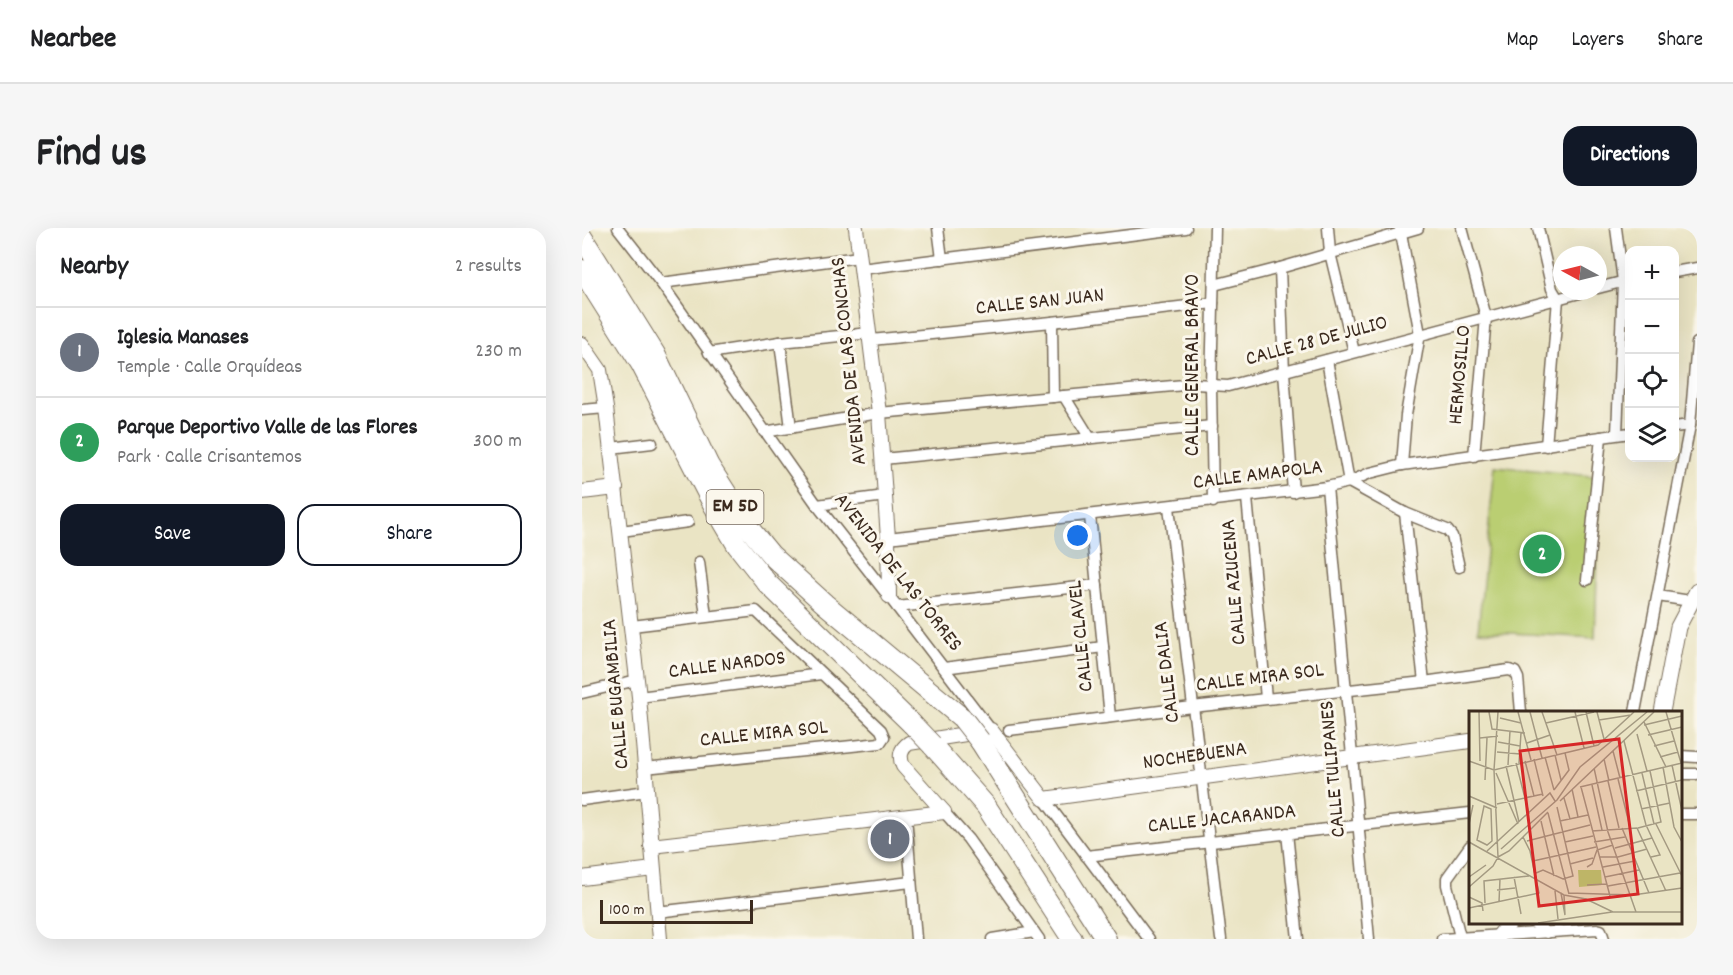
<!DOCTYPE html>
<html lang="en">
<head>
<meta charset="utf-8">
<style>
	:root { --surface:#fff; --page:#f6f6f6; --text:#202124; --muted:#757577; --line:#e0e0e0; --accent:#111827 }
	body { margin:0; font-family:Dekko,sans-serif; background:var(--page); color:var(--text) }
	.controls { position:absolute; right:18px; top:18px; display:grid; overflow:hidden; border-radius:12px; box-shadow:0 6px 24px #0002 }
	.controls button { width:54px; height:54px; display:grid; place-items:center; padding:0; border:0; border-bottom:2px solid var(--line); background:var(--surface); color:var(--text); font:30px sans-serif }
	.compass { position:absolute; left:971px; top:18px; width:54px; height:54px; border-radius:50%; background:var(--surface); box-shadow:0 6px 24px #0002; rotate:277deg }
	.scale { position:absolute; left:18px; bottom:15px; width:153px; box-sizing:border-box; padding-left:6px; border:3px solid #3b2a1e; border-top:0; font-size:16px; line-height:21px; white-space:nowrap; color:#3b2a1e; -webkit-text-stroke:4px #fbf7ec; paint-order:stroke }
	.you { position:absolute; left:496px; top:308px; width:21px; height:21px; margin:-15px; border:4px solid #fff; border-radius:50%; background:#1a73e8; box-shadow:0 0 0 9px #1a73e833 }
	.badge { display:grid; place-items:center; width:39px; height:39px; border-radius:50%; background:var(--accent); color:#fff; font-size:20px; font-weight:700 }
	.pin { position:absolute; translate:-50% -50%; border:3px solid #fff; box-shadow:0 2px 6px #0006 }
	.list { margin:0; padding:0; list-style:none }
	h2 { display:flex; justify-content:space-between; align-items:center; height:78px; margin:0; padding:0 24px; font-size:26px }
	h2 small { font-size:20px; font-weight:400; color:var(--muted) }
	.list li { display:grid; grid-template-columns:39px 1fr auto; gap:18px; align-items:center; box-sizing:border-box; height:90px; padding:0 24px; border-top:2px solid var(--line) }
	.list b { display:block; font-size:22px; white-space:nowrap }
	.list p { margin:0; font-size:20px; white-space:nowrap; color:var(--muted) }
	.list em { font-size:20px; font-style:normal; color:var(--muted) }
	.actions { display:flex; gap:12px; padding:18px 24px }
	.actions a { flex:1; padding:14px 0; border:2px solid var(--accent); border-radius:18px; text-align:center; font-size:21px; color:var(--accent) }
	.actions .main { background:var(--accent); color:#fff }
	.icon { flex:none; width:33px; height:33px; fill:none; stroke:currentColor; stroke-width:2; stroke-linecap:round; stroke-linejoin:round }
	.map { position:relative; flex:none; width:1115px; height:711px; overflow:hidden; border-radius:18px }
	header { display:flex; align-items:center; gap:36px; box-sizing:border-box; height:84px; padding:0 30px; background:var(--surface); border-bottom:2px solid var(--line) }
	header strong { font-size:28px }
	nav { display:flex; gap:33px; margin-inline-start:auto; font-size:21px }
	.intro { display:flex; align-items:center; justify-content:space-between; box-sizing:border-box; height:144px; padding:0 36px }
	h1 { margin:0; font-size:42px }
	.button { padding:15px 27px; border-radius:18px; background:var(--accent); color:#fff; font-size:21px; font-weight:700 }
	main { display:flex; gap:36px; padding:0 36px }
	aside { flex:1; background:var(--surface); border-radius:18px; box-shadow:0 6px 24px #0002 }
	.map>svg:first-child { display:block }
	.green { fill:#bace72; stroke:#7a7c48; stroke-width:1.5 }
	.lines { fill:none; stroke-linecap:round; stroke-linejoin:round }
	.minor-casing { stroke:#786b58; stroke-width:13 }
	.tertiary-casing { stroke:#786b58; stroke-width:16 }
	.secondary-casing { stroke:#786b58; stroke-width:17 }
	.motorway-casing { stroke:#786b58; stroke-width:22 }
	.minor { stroke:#fff; stroke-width:10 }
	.tertiary { stroke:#fff; stroke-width:14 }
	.secondary { stroke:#fff; stroke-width:15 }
	.motorway { stroke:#fff; stroke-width:20 }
	.motorway-bridge-casing { stroke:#786b58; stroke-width:22; stroke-linecap:butt }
	.motorway-bridge { stroke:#fff; stroke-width:20 }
	.labels { text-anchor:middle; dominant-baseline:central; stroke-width:6; stroke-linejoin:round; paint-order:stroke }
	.shield { fill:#fbf7ec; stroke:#75685c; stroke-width:1.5 }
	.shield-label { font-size:20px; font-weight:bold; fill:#3b2a1e }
	.street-label { font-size:21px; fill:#3b2a1e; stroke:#fbf7ec }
	.inset-road { fill:none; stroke:#a49a82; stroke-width:1.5 }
	.view { fill:#d62828; fill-opacity:0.15; stroke:#d62828; stroke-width:3 }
	.inset-edge { fill:none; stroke:#3b2a1e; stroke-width:3 }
</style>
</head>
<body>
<header>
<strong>Nearbee</strong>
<nav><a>Map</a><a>Layers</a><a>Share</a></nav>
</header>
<div class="intro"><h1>Find us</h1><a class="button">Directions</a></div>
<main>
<aside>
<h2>Nearby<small>2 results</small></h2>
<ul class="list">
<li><span class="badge" style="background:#6b7280">1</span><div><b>Iglesia Manases</b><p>Temple · Calle Orquídeas</p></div><em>230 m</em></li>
<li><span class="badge" style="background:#2e9e5b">2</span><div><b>Parque Deportivo Valle de las Flores</b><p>Park · Calle Crisantemos</p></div><em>300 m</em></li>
</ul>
<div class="actions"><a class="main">Save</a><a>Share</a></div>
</aside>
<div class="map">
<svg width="1115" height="711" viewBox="0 0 1115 711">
	<rect width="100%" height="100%" fill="#fbf7ec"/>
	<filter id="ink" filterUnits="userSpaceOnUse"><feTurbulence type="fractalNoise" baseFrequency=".0167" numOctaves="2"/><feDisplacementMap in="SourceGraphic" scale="12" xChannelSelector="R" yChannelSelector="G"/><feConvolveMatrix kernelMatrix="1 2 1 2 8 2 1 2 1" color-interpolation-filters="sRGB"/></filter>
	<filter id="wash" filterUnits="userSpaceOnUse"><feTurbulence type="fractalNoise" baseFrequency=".008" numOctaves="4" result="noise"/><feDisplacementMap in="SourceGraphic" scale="24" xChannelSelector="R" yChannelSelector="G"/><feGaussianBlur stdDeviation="1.35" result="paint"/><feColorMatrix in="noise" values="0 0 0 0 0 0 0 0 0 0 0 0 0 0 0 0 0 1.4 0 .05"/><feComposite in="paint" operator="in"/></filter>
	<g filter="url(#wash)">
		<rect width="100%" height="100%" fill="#eae4c4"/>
		<path class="green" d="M913 238 1018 249 1013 410 896 403Z"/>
	</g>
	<g filter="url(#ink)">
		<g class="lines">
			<defs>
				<g id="minor">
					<path d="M36 0 79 55 235 277 315 379 409 502"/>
					<path d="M356 0 360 31"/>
					<path d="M746 0 748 25 772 124"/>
					<path d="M818 0 838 106 824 187 820 237"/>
					<path d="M880 0 904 89 892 228"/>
					<path d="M956 0 970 61 976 71 964 218"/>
					<path d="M1034 0 1041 53 1035 206"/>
					<path d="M698 40 702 144 711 264"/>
					<path d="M279 41 604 0"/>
					<path d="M1092 44 1115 40"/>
					<path d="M79 55 277 29"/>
					<path d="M632 57 698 40 836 0"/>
					<path d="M1016 60 1047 52"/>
					<path d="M470 94 471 169"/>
					<path d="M289 112 470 94 631 75"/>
					<path d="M198 114 209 200"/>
					<path d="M127 125 198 114 288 105"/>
					<path d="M745 132 767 254 823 285 865 302 870 308 877 339"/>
					<path d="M482 168 508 210"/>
					<path d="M0 182 24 180"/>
					<path d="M1092 199 1108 197"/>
					<path d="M182 204 297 185 613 156 646 158 1005 63"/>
					<path d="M29 220 70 215"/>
					<path d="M301 231 630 198"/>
					<path d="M745 259 787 711"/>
					<path d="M665 270 684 470"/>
					<path d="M631 274 629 158 633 0"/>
					<path d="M235 277 303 268"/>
					<path d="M587 279 639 711"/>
					<path d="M823 285 842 454"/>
					<path d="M508 288 528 489"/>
					<path d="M39 303 106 294"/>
					<path d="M306 310 745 259 767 254 788 245 820 237 1048 205"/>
					<path d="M117 334 124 388"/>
					<path d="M1005 352 1019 209"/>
					<path d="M1076 368 1108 373"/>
					<path d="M315 379 515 357"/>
					<path d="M50 398 174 383 299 502 302 509 298 515 63 540"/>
					<path d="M362 440 521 419"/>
					<path d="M0 465 55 452"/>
					<path d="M57 469 239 446"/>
					<path d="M1053 484 1108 197 1115 115"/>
					<path d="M427 502 610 479 842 454 927 442 933 444 936 450 939 484"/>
					<path d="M1098 528 1115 529"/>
					<path d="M1098 546H1115"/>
					<path d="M462 571 567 711"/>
					<path d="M0 572 65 563"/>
					<path d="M362 584 386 611 457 711"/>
					<path d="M1098 586H1115"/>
					<path d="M324 588 334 711"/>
					<path d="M705 605 716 711"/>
					<path d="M504 628 888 585"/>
					<path d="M75 684 329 654"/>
					<path d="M951 694 965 705"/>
					<path d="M878 709 865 657V650L888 618"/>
					<path d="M410 711 452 704"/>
					<path d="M860 711 1015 701 1019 702 1022 711"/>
				</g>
				<g id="tertiary">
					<path d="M274 0 297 185 306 310 307 368"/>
					<path d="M0 116 18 142 24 180 57 469 78 711"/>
					<path d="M0 264 34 260"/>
					<path d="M362 584 321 538C317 529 318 521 327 515L409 502 462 571 888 513"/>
					<path d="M69 618 362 584"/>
					<path d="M0 650 71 641"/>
				</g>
				<g id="secondary">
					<path d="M1080 484 1096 399 1115 363"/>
					<path d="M915 711 928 694"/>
				</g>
				<g id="motorway">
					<path d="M0 9 73 126 127 238 166 299 189 327 243 376 380 490"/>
					<path d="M0 42 59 136 132 278 155 317 185 355 330 496"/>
					<path d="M398 513 524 711"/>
					<path d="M350 517 404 578 490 711"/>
				</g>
			</defs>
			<use href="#minor" class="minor-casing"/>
			<use href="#tertiary" class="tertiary-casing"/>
			<use href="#secondary" class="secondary-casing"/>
			<use href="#motorway" class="motorway-casing"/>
			<use href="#minor" class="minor"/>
			<use href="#tertiary" class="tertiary"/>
			<use href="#secondary" class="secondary"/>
			<use href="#motorway" class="motorway"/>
			<defs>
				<g id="motorway-bridge">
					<path d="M380 490 398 513"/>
					<path d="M330 496 350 517"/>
				</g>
			</defs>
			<use href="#motorway-bridge" class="motorway-bridge-casing"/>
			<use href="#motorway-bridge" class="motorway-bridge"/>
		</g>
	</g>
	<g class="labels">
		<rect class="shield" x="124.5" y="262" width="57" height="34" rx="4.5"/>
		<g class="shield-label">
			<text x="153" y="279">EM 5D</text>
		</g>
		<g class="street-label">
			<text transform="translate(458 75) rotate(-6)">CALLE SAN JUAN</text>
			<text transform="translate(735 114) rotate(-15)">CALLE 28 DE JULIO</text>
			<text transform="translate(268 133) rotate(-96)">AVENIDA DE LAS CONCHAS</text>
			<text transform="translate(612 137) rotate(-90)">CALLE GENERAL BRAVO</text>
			<text transform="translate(879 147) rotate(-85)">HERMOSILLO</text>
			<text transform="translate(676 248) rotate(-7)">CALLE AMAPOLA</text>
			<text transform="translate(315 345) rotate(52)">AVENIDA DE LAS TORRES</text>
			<text transform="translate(653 354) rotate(-95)">CALLE AZUCENA</text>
			<text transform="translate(500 408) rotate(-96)">CALLE CLAVEL</text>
			<text transform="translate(145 438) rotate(-7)">CALLE NARDOS</text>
			<text transform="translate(586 444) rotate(-97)">CALLE DALIA</text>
			<text transform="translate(678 451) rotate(-7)">CALLE MIRA SOL</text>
			<text transform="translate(35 466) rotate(-95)">CALLE BUGAMBILIA</text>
			<text transform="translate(182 507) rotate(-6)">CALLE MIRA SOL</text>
			<text transform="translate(613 529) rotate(-8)">NOCHEBUENA</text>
			<text transform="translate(752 541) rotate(-95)">CALLE TULIPANES</text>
			<text transform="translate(640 592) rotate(-6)">CALLE JACARANDA</text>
		</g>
	</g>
	<g transform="translate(887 483)">
		<rect width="213" height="213" fill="#eae4c4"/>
		<path d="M109 159H132L133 174 110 176Z" fill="#bace72"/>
		<path class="inset-road" d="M10 1 11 50M20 1 23 18 56 22M49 1 62 49M61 1 73 47M73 1 88 44M106 1 115 37M117 1 125 35M128 1 135 28M197 1 212 52M31 7 52 12M130 9 162 4M175 11 197 56M77 12 125 1M175 14 213 5M168 23 178 60M179 24 213 16M11 27 29 25M155 30 177 114M29 31 51 35M58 32 81 24M185 35 205 30M144 40 151 67M28 41 51 43M86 44 92 69M76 46 85 79M191 46 209 41M65 48 74 85M135 48 140 70M0 50 25 59 129 34 165 1M56 50 65 85M47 52 60 103M50 52 52 22M39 54 41 20M203 54 213 100M37 55 50 111M194 56 205 116 213 131M125 57 139 121 167 201M27 62 49 113M173 62 185 113M149 68 161 116M16 69 18 27M139 70 150 117M123 74 133 119M111 76 213 52M112 76 141 185M103 78 109 106M85 79 100 59 96 42M167 80 213 69M0 85 28 97M95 87 101 108M91 90 185 1M28 93 74 83M15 95 22 98 23 130 18 134 8 129ZM172 98 201 92M79 102 100 183M72 110 85 165M91 110 119 104M0 113 4 94M187 113 213 165M177 114 191 144 182 146M153 117 180 182M169 117 192 111 181 60M123 120 168 117 197 180M58 130 121 114M0 131 95 184 117 188 144 201H213M96 131 124 125M125 131 156 126M146 137 183 127M32 138 88 89 111 56 178 1M18 140 81 82 86 90M29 146 40 140 79 101M131 146H149L178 138M64 150 127 136M101 153 124 147M118 156 123 153 128 139 144 134M134 156 166 150M67 162 74 159 94 168 104 165 88 96M0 166 17 154M45 166 52 203M136 166 170 159M118 174 138 173M139 175 211 162M0 176 24 155 29 146 25 59 29 1M28 179 46 177M86 180 89 208M92 182 96 204 95 184M100 182 164 184 213 177M0 186 13 192 14 200M30 191 31 168M16 192 15 170 60 165M0 197 70 182 61 140 54 126M69 212 143 201"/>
		<path class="view" d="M150 28 169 183 70 195 51 40Z"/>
		<rect width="213" height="213" class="inset-edge"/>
	</g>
</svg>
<div class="controls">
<button>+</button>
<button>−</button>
<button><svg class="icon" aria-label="locate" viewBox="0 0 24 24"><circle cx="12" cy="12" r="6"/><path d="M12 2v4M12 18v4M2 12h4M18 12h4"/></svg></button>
<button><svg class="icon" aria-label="layers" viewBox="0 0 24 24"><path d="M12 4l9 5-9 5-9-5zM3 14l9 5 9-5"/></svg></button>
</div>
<svg class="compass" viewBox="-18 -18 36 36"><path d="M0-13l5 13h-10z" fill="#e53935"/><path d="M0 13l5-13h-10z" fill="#757577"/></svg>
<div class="scale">100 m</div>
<div class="you"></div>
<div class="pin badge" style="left:308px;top:611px;background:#6b7280">1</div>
<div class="pin badge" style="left:960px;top:326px;background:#2e9e5b">2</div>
</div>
</main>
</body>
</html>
